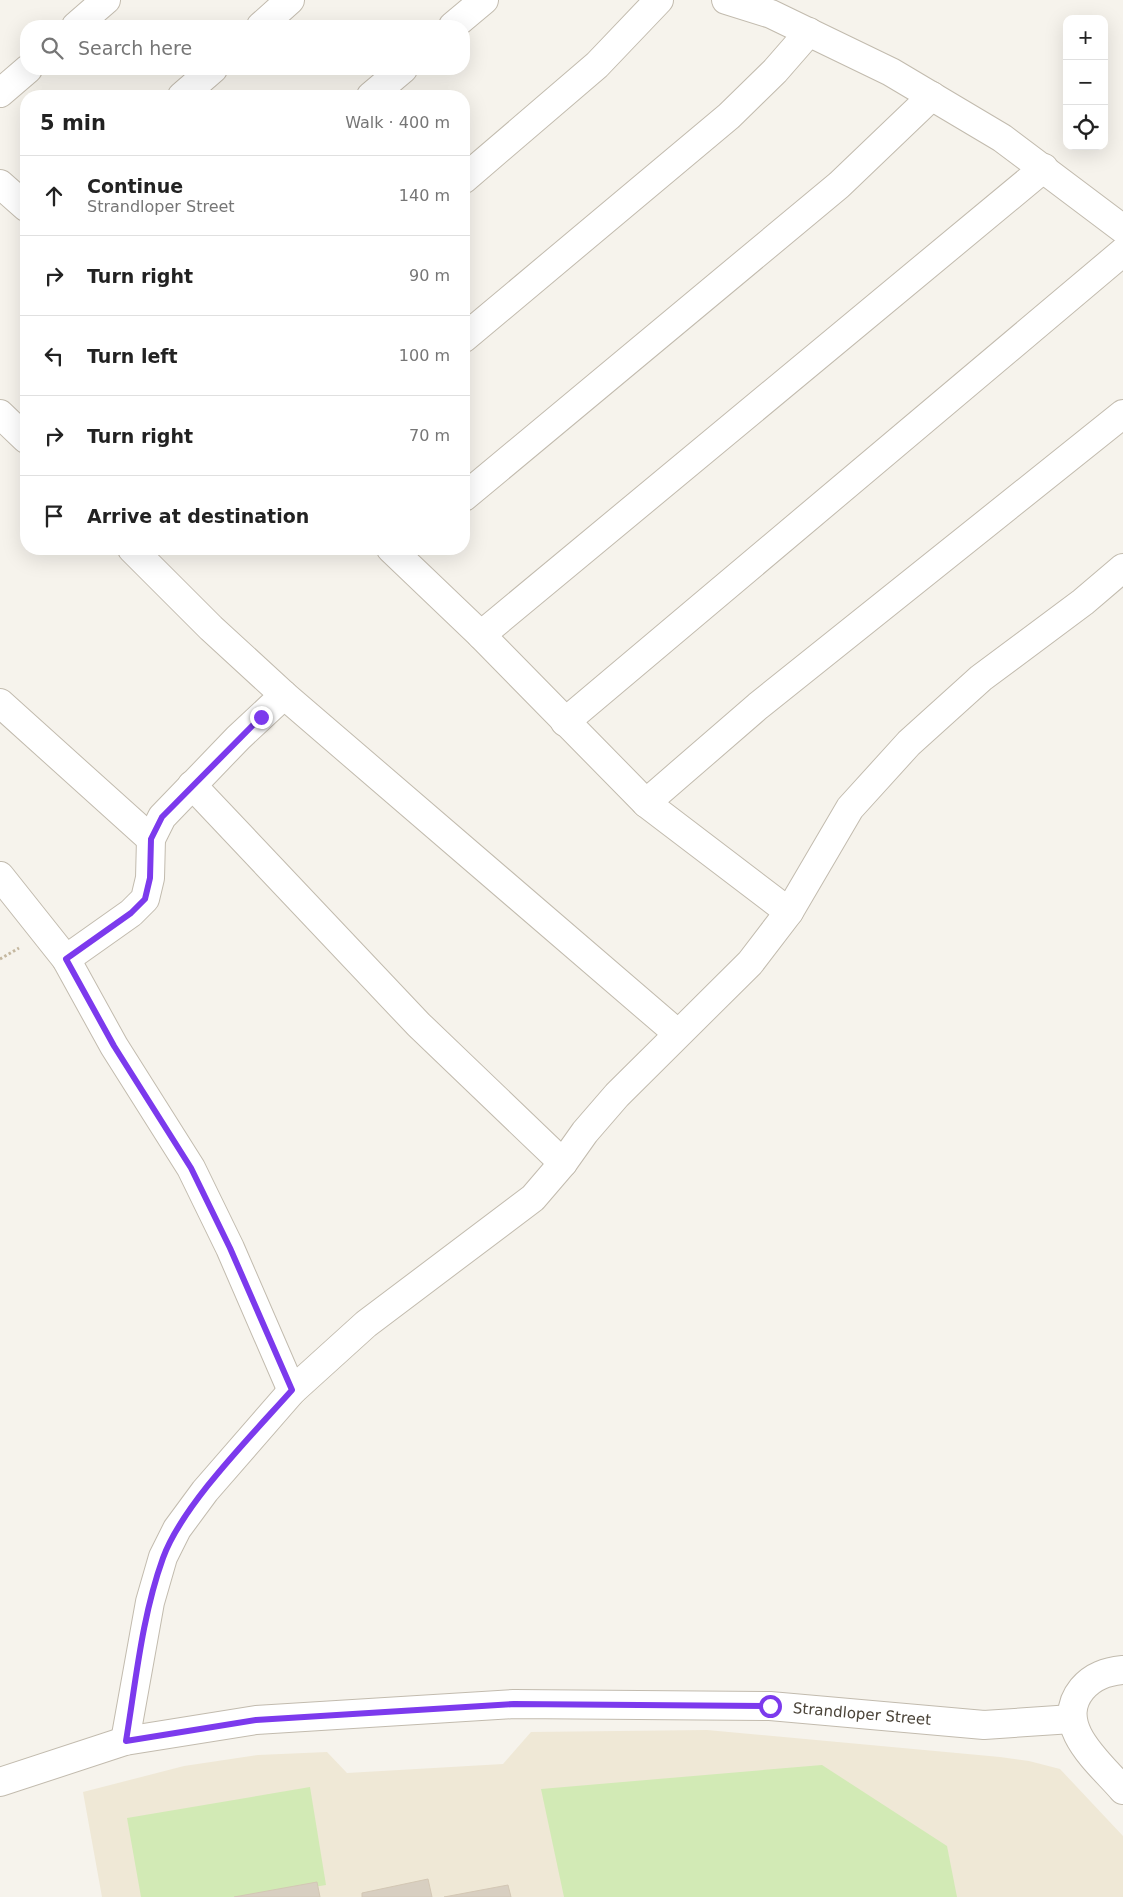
<!DOCTYPE html>
<html lang="en">
<head>
<meta charset="utf-8">
<style>
	:root { --surface:#fff; --page:#f2f2f2; --text:#222; --muted:#767676; --line:#e0e0e0 }
	body { margin:0; font-family:"DejaVu Sans",sans-serif; background:var(--page); color:var(--text) }
	.controls { position:absolute; right:15px; top:15px; display:grid; overflow:hidden; border-radius:10px; box-shadow:0 5px 20px #0002 }
	.controls button { width:45px; height:45px; display:grid; place-items:center; padding:0; border:0; border-bottom:1px solid var(--line); background:var(--surface); color:var(--text); font:25px sans-serif }
	.stop { position:absolute; width:15px; height:15px; margin:-11px; border:4px solid #7c3aed; border-radius:50%; background:#fff }
	.stop.end { background:#7c3aed; border-color:#fff; box-shadow:0 1px 5px #0008 }
	.list { margin:0; padding:0; list-style:none }
	h2 { display:flex; justify-content:space-between; align-items:center; height:65px; margin:0; padding:0 20px; font-size:21px }
	h2 small { font-size:16px; font-weight:400; color:var(--muted) }
	.list li { display:grid; grid-template-columns:32px 1fr auto; gap:15px; align-items:center; box-sizing:border-box; height:80px; padding:0 20px; border-top:1px solid var(--line) }
	.list b { display:block; font-size:19px; white-space:nowrap }
	.list p { margin:0; font-size:16px; white-space:nowrap; color:var(--muted) }
	.list em { font-size:16px; font-style:normal; color:var(--muted) }
	.icon { flex:none; width:28px; height:28px; fill:none; stroke:currentColor; stroke-width:2; stroke-linecap:round; stroke-linejoin:round }
	.map { position:relative; flex:none; width:1123px; height:1897px; overflow:hidden }
	.search { position:absolute; background:var(--surface); box-shadow:0 5px 20px #0002; left:20px; top:20px; width:450px; height:55px; display:flex; align-items:center; gap:12px; box-sizing:border-box; padding:0 18px; border-radius:20px; color:var(--muted); font-size:19px }
	.panel { position:absolute; background:var(--surface); box-shadow:0 5px 20px #0002; left:20px; top:90px; width:450px; height:465px; border-radius:20px }
	.map>svg:first-child { display:block }
	.education { fill:#efe8d6 }
	.green { fill:#d2eab5 }
	.building { fill:#d8cfc1; stroke:#d3c7b4 }
	.lines { fill:none; stroke-linecap:round; stroke-linejoin:round }
	.minor-casing { stroke:#c2bbae; stroke-width:30 }
	.path { stroke:#c4b79f; stroke-width:3; stroke-dasharray:2.5 2.5; stroke-linecap:butt }
	.minor { stroke:#fff; stroke-width:28 }
	.route { stroke:#7c3aed; stroke-width:6 }
	.labels { text-anchor:middle; dominant-baseline:central; stroke-width:4; stroke-linejoin:round; paint-order:stroke }
	.street-label { font-size:15px; fill:#4b4439; stroke:#fff }
</style>
</head>
<body>
<div class="map">
<svg width="1123" height="1897" viewBox="0 0 1123 1897">
	<rect width="100%" height="100%" fill="#f6f3ec"/>
	<path class="education" d="M707 1730 1000 1757 1029 1761 1060 1769 1123 1836V1897H102L83 1792 184 1766 258 1755 327 1752 347 1773 503 1764 531 1732Z"/>
	<g class="green">
		<path d="M822 1765 947 1846 957 1897H564L541 1789Z"/>
		<path d="M310 1787 326 1885 252 1897H141L127 1818Z"/>
	</g>
	<g class="building">
		<path d="M428 1879 432 1897H362V1893Z"/>
		<path d="M317 1882 320 1897H234Z"/>
		<path d="M508 1885 511 1897H444Z"/>
	</g>
	<g class="lines">
		<defs>
			<g id="minor">
				<path d="M726 0 771 14 891 72 1002 138 1123 229"/>
				<path d="M76 26 106 0"/>
				<path d="M261 26 290 0"/>
				<path d="M453 26 484 0"/>
				<path d="M0 93 28 69"/>
				<path d="M182 96 213 69"/>
				<path d="M371 96 403 69"/>
				<path d="M464 179 597 65 659 0"/>
				<path d="M0 184 26 207"/>
				<path d="M464 338 729 116 775 71 809 32"/>
				<path d="M0 414 26 439"/>
				<path d="M464 497 839 185 932 96"/>
				<path d="M132 549 211 628 284 695 677 1033"/>
				<path d="M391 549 481 635 646 803 789 912"/>
				<path d="M481 635 1044 168"/>
				<path d="M0 703 151 839"/>
				<path d="M565 722 1123 252"/>
				<path d="M192 785 419 1025 563 1163"/>
				<path d="M646 803 758 706 1123 414"/>
				<path d="M0 876 66 959 114 1046 191 1168 230 1248 292 1391"/>
				<path d="M66 959 131 913 145 899 150 878 151 839 162 817 238 738 284 695"/>
				<path d="M1123 1670C1106 1672 1093 1676 1082 1689 1052 1726 1101 1764 1123 1790"/>
				<path d="M125 1741 150 1602 163 1557 177 1529 205 1491 292 1391 366 1324 533 1198 563 1163 585 1132 617 1095 750 963 789 912 850 808 909 743 981 678 1083 602 1123 568"/>
				<path d="M0 1782 125 1741 256 1720 514 1704 770 1706 984 1725 1072 1719"/>
			</g>
		</defs>
		<use href="#minor" class="minor-casing"/>
		<path class="path" d="M0 959 19 948"/>
		<use href="#minor" class="minor"/>
	</g>
	<g class="lines">
		<path class="route" d="M261 717 162 817 151 839 150 878 145 899 131 913 66 959 114 1046 191 1168 230 1248 292 1390C253 1434 182 1505 163 1558 142 1616 136 1680 126 1741L256 1720 514 1704 770 1706"/>
	</g>
	<g class="labels">
		<g class="street-label">
			<text transform="translate(862 1714) rotate(5)">Strandloper Street</text>
		</g>
	</g>
</svg>
<div class="controls">
<button>+</button>
<button>−</button>
<button><svg class="icon" aria-label="locate" viewBox="0 0 24 24"><circle cx="12" cy="12" r="6"/><path d="M12 2v4M12 18v4M2 12h4M18 12h4"/></svg></button>
</div>
<div class="stop" style="left:770px;top:1706px"></div>
<div class="stop end" style="left:261px;top:717px"></div>
<div class="search"><svg class="icon" aria-label="search" viewBox="0 0 24 24"><circle cx="10" cy="10" r="6"/><path d="M15 15l6 6"/></svg>Search here</div>
<section class="panel">
<h2>5 min<small>Walk · 400 m</small></h2>
<ul class="list">
<li><svg class="icon" aria-label="ahead" viewBox="0 0 24 24"><path d="M12 20V5M6 11l6-6 6 6"/></svg><div><b>Continue</b><p>Strandloper Street</p></div><em>140 m</em></li>
<li><svg class="icon" aria-label="right" viewBox="0 0 24 24"><path d="M7 20v-9h11M14 6l5 5-5 5"/></svg><div><b>Turn right</b></div><em>90 m</em></li>
<li><svg class="icon" aria-label="left" viewBox="0 0 24 24"><path d="M17 20v-9H6M10 6l-5 5 5 5"/></svg><div><b>Turn left</b></div><em>100 m</em></li>
<li><svg class="icon" aria-label="right" viewBox="0 0 24 24"><path d="M7 20v-9h11M14 6l5 5-5 5"/></svg><div><b>Turn right</b></div><em>70 m</em></li>
<li><svg class="icon" aria-label="arrive" viewBox="0 0 24 24"><path d="M6 21V4h12l-3 4 3 4H6"/></svg><div><b>Arrive at destination</b></div></li>
</ul>
</section>
</div>
</body>
</html>
